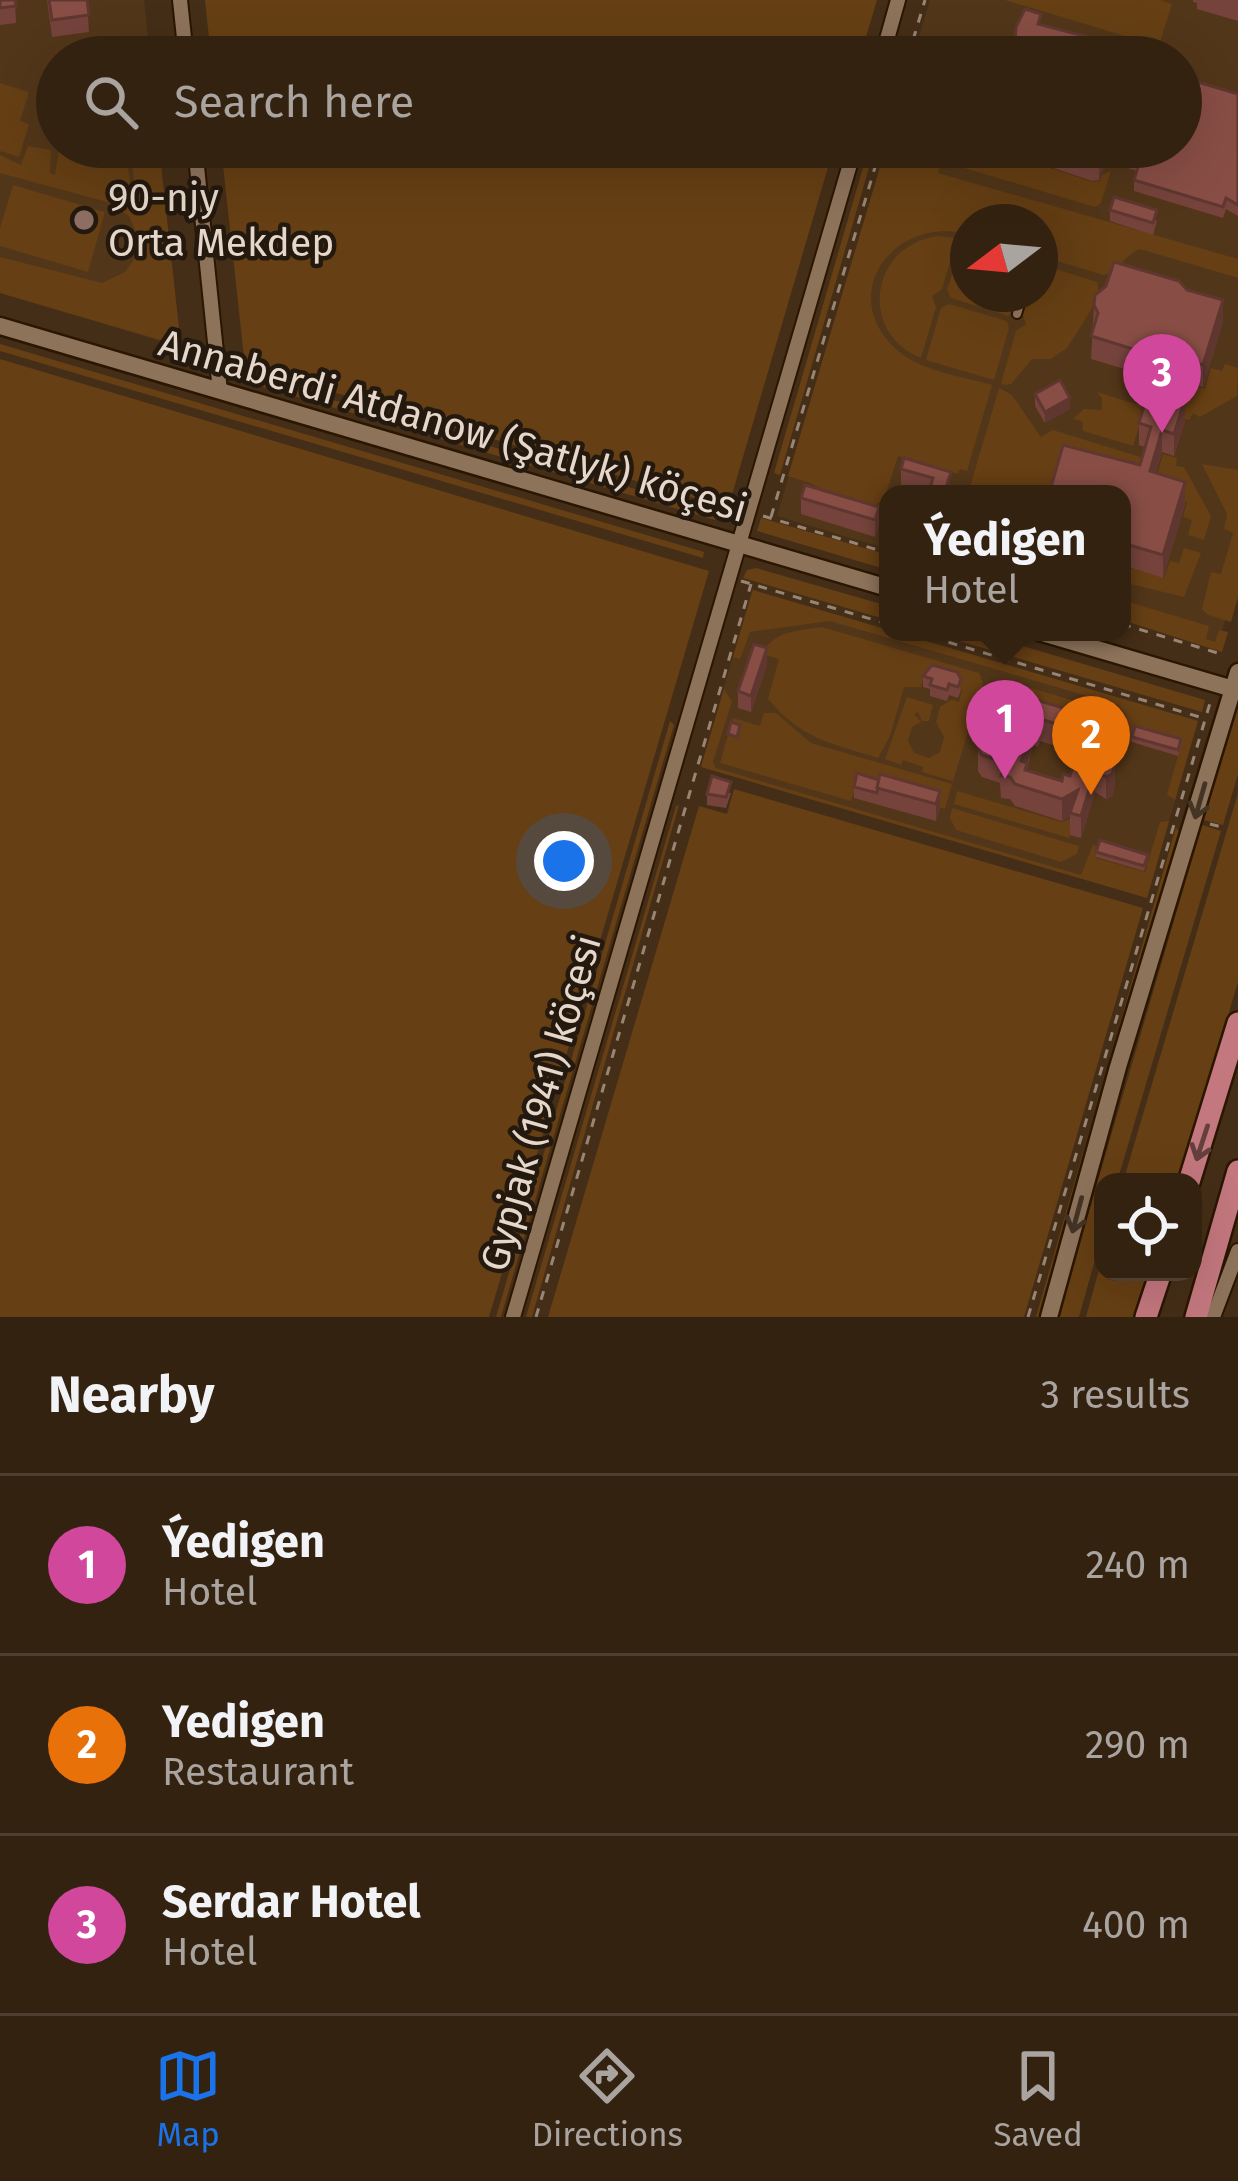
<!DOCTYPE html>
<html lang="en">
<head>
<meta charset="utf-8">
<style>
	:root { --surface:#342211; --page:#3f2f1f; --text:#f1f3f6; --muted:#a9a49f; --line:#4e3f31; --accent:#1a73e8 }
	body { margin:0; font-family:"Fira Sans",sans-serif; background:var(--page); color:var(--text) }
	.controls { position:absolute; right:36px; bottom:36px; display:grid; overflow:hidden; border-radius:24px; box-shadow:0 12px 48px #0002 }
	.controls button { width:108px; height:108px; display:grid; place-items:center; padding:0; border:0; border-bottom:3px solid var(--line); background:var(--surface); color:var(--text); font:60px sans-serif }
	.compass { position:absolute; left:950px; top:204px; width:108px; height:108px; border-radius:50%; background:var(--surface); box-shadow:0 12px 48px #0002; rotate:254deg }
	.you { position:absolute; left:564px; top:861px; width:42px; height:42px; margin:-30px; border:9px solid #fff; border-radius:50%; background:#1a73e8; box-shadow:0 0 0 18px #1a73e833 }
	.badge { display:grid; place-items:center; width:78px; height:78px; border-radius:50%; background:var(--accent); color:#fff; font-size:39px; font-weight:700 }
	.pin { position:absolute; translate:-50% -99px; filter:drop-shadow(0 3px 6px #0008) }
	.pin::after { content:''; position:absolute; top:63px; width:42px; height:36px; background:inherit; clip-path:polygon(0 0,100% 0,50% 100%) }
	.popup { position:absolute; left:879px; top:485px; width:252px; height:156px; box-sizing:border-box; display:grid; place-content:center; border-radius:24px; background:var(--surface); filter:drop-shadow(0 3px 9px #0005); font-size:39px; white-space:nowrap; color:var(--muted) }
	.popup b { font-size:45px; color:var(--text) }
	.popup::after { content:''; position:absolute; left:50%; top:100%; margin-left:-24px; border:24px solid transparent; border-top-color:var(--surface) }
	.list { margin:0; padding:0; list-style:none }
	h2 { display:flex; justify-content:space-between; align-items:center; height:156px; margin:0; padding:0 48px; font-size:51px }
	h2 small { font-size:39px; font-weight:400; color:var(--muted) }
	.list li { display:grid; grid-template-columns:78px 1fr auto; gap:36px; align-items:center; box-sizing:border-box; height:180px; padding:0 48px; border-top:3px solid var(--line) }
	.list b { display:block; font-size:45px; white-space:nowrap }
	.list p { margin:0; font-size:39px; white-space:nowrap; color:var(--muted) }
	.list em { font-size:39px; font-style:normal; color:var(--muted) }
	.icon { flex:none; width:66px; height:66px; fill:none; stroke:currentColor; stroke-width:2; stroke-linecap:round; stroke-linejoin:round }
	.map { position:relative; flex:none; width:1238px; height:1317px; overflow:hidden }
	.search { position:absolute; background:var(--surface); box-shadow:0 12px 48px #0002; left:36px; right:36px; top:36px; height:132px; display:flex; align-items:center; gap:30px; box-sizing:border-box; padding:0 42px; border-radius:66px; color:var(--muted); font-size:45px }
	.sheet { height:696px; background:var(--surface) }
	nav { display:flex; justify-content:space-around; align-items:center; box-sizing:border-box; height:168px; border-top:3px solid var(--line); background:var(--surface); font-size:33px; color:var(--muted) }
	nav a { display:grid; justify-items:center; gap:6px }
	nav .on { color:var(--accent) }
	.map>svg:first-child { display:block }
	.built { fill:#523619; fill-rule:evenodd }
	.green { fill:#663f14 }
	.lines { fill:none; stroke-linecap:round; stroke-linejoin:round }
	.service-casing { stroke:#2b1601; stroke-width:12 }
	.minor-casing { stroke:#2b1601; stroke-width:18 }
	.tertiary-casing { stroke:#2b1601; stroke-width:21 }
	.primary-casing { stroke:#2b1601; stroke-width:26 }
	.path { stroke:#988574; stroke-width:3; stroke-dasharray:9 9; stroke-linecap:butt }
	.service { stroke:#8e735b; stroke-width:8 }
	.minor { stroke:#8e735b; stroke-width:14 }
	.tertiary { stroke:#8e735b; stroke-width:16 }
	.primary { stroke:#c3777e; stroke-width:21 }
	.wall { fill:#75433b; fill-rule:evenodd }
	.shaded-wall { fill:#5f3730 }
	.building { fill:#884e45; stroke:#5f3730; stroke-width:3; fill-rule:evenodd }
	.oneway { stroke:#443426 }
	.oneway2 { stroke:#643f3b }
	.education-dot { fill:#8d6e63; stroke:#24190f; stroke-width:4.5 }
	.labels { text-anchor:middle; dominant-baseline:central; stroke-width:9; stroke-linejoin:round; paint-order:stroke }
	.poi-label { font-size:39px; fill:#e6d7ca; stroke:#24190f; text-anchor:start }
	.street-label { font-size:39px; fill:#e6d7ca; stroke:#24190f }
</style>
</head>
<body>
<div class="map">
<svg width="1238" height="1317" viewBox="0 0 1238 1317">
	<rect width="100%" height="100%" fill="#452e17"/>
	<g class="built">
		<path d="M0 0H144L150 57H57V147H159L181 347 0 293Z"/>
		<path d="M930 0H1238V577L1217 648 1122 620V494H888V549L777 516 886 147H1181V57H913ZM968 222H1040V294H968Z"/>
		<path d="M752 590 1198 721 1147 898 701 767Z"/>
	</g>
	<g class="green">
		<path d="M205 0H877L860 57H211Z"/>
		<path d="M1005 0H1160L1172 4 1160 42 1155 45Z"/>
		<path d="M0 83 29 92 20 121 29 124 19 157 0 151Z"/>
		<path d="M28 146 51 150 50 173 55 175 59 149 126 147 132 203 136 206 131 148 159 147 181 346 0 293V257L102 283 125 272 135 258 136 232 129 216 107 202 0 173V155L21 165Z"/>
		<path d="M221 147H834L728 508 245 366Z"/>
		<path d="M869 147H875L780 475 774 473Z"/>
		<path d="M886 147 923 155 927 147 943 151 938 173 1238 259V278L1140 249C1124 255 1119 272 1104 275L1040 256V222H968V234C893 216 837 294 895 348 918 371 962 376 992 385L967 471 960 469 958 474 898 456 885 497 875 506 827 494 813 484 788 476Z"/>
		<path d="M965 147H987L986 161 1010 167 1014 156 1092 182 1100 181 1102 175 1111 171 1101 203 1095 207 957 166 950 156 961 159Z"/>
		<path d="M13 185 105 212 88 272 0 246V228Z"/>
		<path d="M937 236 957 238 942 289 932 296 936 307 921 358C858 332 870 246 937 236Z"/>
		<path d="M963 242 968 244V294H1018L1014 311 1008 316 951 298 947 290Z"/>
		<path d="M1040 264 1097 282 1100 296 1067 348 1051 359H1032L1011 384 1005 385 1001 383 1016 331 1026 324 1022 313 1027 294H1040Z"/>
		<path d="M949 304 1007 321 1009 328 994 380 926 360 941 308Z"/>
		<path d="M0 344 704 552 703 558 0 351Z"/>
		<path d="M0 359 709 571 489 1317H0Z"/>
		<path d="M1225 364 1238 368 1237 396 1200 417 1193 413 1189 420 1175 416 1185 383 1205 389 1211 368 1222 371Z"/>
		<path d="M241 373 717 513 715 520 250 383Z"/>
		<path d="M999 388 1012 395 1041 437 1053 430 1147 459 1139 487 1053 494H968Z"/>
		<path d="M1097 392 1145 407 1133 446 1083 431 1082 421 1073 419 1084 409 1102 410V398Z"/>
		<path d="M1163 454 1177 458 1176 466 1184 467 1211 516 1204 540 1188 535 1192 520 1183 517 1187 502 1152 492Z"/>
		<path d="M1202 464 1238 470V597L1231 622 1208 615 1202 609 1211 572 1221 574 1233 533 1224 529 1227 514Z"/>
		<path d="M761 518 888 555V570L757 531Z"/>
		<path d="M1184 548 1201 553 1184 597 1122 582 1124 566 1164 578 1170 561 1179 563Z"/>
		<path d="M756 568 888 606V620L743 578 747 570Z"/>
		<path d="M753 590 1198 721 1175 800 1167 795 1181 745 1135 731 1132 742 1120 738 1126 714 1118 705 830 621 750 632 740 659 733 657Z"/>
		<path d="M1122 600 1209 626 1206 639 1215 642 1219 630 1228 632 1222 652 1122 620Z"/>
		<path d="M822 627 979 673 983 683 953 781 922 772 923 767 903 760 901 765 885 759 907 697 933 705 929 721H922L918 712 914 714 921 722 912 727 908 741 914 753 929 758 940 752 944 737 936 722 940 707 951 700 959 702 962 690 958 682 923 679 921 687H904L890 736 878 758C830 743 802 739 768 699L779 659 762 654C774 630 798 631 822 627Z"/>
		<path d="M928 632H975L1205 700 1202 712Z"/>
		<path d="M1004 680 1108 711 1115 720 1113 730 987 692 995 682Z"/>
		<path d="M724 689 732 701 713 762 716 768 1081 875 1093 845 1099 846 1096 858 1145 872 1160 822 1169 821 1147 898 701 767Z"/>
		<path d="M1238 704V774L1223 825 1204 820Z"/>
		<path d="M764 713H776L811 743 952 784 945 809 857 783 851 801 720 763 733 718 760 726Z"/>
		<path d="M670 721 674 725 501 1317H496Z"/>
		<path d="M734 789 1143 908 1024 1317H548L699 806 727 814Z"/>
		<path d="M957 791 1062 822 1075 817 1069 838 954 804Z"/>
		<path d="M1238 793V982L1178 1182H1123Z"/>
		<path d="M679 805 532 1317H526L676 806Z"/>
		<path d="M952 808 1079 846 1077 854 1061 862 956 830 950 818Z"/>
		<path d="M1202 825 1221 831 1117 1182H1103V1231L1079 1317H1058Z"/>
		<path d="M1176 827 1181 835 1043 1317H1036Z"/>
		<path d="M1103 1255V1272H1149L1134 1317H1086Z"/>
	</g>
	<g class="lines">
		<defs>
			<path id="service" d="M1017 314 1023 294"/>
			<g id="minor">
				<path d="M180 0 186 57"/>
				<path d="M882 57 898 0"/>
				<path d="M195 147 220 391"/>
				<path d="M513 1317 855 147"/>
				<path d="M1213 1317 1238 1251"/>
			</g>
			<g id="tertiary">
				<path d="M0 326 888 588"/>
				<path d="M1039 632 1233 689"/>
				<path d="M1049 1317 1118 1067 1238 672"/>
			</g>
			<g id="primary">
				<path d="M1189 1182 1238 1023"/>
				<path d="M1146 1317 1161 1272"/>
				<path d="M1196 1317 1238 1171"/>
			</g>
		</defs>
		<use href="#service" class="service-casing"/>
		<use href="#minor" class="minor-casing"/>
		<use href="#tertiary" class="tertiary-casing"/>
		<use href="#primary" class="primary-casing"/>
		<g class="path">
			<path d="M908 57 925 0"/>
			<path d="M763 516 888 553"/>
			<path d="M771 517 881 147"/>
			<path d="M741 581 888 624"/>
			<path d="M1122 624 1224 655"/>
			<path d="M914 632 1203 718"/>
			<path d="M1210 824 1225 828"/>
			<path d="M536 1317 751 584"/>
			<path d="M1028 1317 1210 703"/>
		</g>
		<use href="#service" class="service"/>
		<use href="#minor" class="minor"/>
		<use href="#tertiary" class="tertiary"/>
		<use href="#primary" class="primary"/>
	</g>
	<g class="wall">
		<path d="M0 0H15L16 23 0 25Z"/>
		<path d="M47 0H87L89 32 52 37Z"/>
		<path d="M1193 0H1238V21L1197 9V3L1193 2Z"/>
		<path d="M1041 25 1131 57H1013L1016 27Z"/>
		<path d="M1238 94V216L1226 209 1223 218 1134 191V180L1137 171 1128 168V157Z"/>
		<path d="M987 147H1104V166L1099 180 1092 181 1006 152 1003 162 987 157Z"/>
		<path d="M1110 210 1157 221 1153 235 1110 221Z"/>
		<path d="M1094 305 1223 322 1203 387 1183 381 1179 397 1185 421 1174 456 1162 452 1156 473 1185 504 1163 578 1122 565V494L1140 465 1145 447 1139 445V423L1162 392 1166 378H1155L1091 359Z"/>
		<path d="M1035 394 1070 409 1045 423 1035 406Z"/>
		<path d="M904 458 951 488 949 494H928L901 486V469Z"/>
		<path d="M801 498 879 507V524L875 537 801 514Z"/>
		<path d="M767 665 751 712 738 708V691Z"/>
		<path d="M957 672 961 690 958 698 949 695 947 701 930 696V689L923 687V676Z"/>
		<path d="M1015 712 1113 733 1105 759 1115 786 1112 796 1106 799 1095 792 1081 838 1070 835V816L1062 821 1015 806 1010 799 1001 798 1000 783 982 777 978 771V749ZM1040 741 1075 752V758L1070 776 1062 781 1027 770 1033 745 1038 747Z"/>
		<path d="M1132 737 1181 745 1178 756 1132 742Z"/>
		<path d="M879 780 940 791V808L936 821 854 798V787Z"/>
		<path d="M731 793 726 808 707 805V794Z"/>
		<path d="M1096 852 1148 860 1144 871 1096 857Z"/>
	</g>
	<g class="shaded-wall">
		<path d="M1034 38V57H1027V56Z"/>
		<path d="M1103 147 1104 166 1099 180V158Z"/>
		<path d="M1223 300V322L1203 387V365Z"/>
		<path d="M1183 359V381L1173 417V395Z"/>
		<path d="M1070 398V409L1045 423V412Z"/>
		<path d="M1185 399V421L1174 456V434Z"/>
		<path d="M1162 430V452L1150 493V471Z"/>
		<path d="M951 472 949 494H944Z"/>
		<path d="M1185 482V504L1163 578V555Z"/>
		<path d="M879 507V524L875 537V520Z"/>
		<path d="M767 648V665L751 712V696Z"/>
		<path d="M1113 711V733L1100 773 1098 759Z"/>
		<path d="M1033 723V745L1027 765V785L1021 761Z"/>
		<path d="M1115 764V786L1112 796 1106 799V777Z"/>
		<path d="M1095 770V792L1081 838V816Z"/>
		<path d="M1078 790 1070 816 1062 821V799Z"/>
		<path d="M940 791V808L936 821V804Z"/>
	</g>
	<g class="building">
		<path d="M0 0H15L16 6 0 8Z"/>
		<path d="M49 0H87L89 15 52 20Z"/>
		<path d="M1025 9 1041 14 1038 24 1119 45 1131 52 1130 57H1095L1034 38 1027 56 1014 51 1016 27Z"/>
		<path d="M1181 77 1238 94V205L1226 198 1223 207 1134 180 1140 160 1128 157 1131 147H1181Z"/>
		<path d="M1058 147H1103L1099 158 1092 159Z"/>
		<path d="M1114 197 1157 210 1153 223 1110 210Z"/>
		<path d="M1114 262 1179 281 1187 290 1223 300 1203 365 1183 359 1173 395 1185 399 1174 434 1162 430 1150 471 1185 482 1163 555 1122 543V494H1049L1063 445 1140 465 1151 427 1139 423 1149 388 1162 392 1173 355 1155 356 1091 336 1098 313 1094 305 1095 295 1106 286Z"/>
		<path d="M1060 380 1070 398 1045 412 1035 394Z"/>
		<path d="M904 458 951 472 944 494H928L933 478 901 469Z"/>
		<path d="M805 485 879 507 875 520 801 498Z"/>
		<path d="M754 644 767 648 751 696 738 691Z"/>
		<path d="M932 665 957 672 961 679 958 687 949 684 947 690 930 685 932 679 923 676Z"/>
		<path d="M1024 700 1032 704 1040 701 1087 715 1095 731 1102 708 1113 711 1098 759 1112 758 1115 764 1112 774 1106 777 1095 770 1081 816 1070 813 1078 790 1062 799 1015 784 1010 777 1001 776 1004 767 1000 761 982 755 978 749 990 710 997 706 1015 712 1022 709ZM1040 719 1077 730 1075 736 1082 738 1070 776 1063 774 1062 781 1025 770 1027 763 1021 761 1033 723 1038 725Z"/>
		<path d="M731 722 740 725 737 737 728 734Z"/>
		<path d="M1135 726 1181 739 1178 750 1132 737Z"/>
		<path d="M857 773 879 780 877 793 854 787Z"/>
		<path d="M880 774 940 791 936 804 877 788Z"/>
		<path d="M712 776 731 782 726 797 707 794Z"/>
		<path d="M1100 840 1148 855 1144 866 1096 852Z"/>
	</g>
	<defs><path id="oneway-shaft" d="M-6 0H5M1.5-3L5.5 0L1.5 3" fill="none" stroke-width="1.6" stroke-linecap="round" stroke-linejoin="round" transform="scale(3)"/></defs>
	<g class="oneway">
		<use href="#oneway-shaft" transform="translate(1200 801) rotate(106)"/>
		<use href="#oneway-shaft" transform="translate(1077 1215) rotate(105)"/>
	</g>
	<use class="oneway2" href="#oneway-shaft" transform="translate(1202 1143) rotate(108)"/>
	<circle class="education-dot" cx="84" cy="220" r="12"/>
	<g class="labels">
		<g class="poi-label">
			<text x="108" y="198">90-njy<tspan x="108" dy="45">Orta Mekdep</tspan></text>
		</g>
		<g class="street-label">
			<text transform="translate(453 426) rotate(16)">Annaberdi Atdanow (Şatlyk) köçesi</text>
			<text transform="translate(541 1103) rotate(-74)">Gypjak (1941) köçesi</text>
		</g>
	</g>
</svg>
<div class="controls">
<button><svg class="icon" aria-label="locate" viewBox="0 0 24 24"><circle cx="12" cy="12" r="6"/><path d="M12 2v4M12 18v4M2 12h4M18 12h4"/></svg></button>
</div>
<svg class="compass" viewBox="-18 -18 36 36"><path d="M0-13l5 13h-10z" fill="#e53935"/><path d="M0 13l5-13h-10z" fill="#a9a49f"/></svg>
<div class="you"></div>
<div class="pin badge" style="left:1005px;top:779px;background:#d1479c">1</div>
<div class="popup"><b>Ýedigen</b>Hotel</div>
<div class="pin badge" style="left:1091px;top:795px;background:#e8710a">2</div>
<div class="pin badge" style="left:1162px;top:433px;background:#d1479c">3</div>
<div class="search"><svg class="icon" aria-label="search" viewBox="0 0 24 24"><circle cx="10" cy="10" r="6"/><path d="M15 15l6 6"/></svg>Search here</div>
</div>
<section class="sheet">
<h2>Nearby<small>3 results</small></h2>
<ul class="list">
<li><span class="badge" style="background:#d1479c">1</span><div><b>Ýedigen</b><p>Hotel</p></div><em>240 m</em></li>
<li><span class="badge" style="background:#e8710a">2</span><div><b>Yedigen</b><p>Restaurant</p></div><em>290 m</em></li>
<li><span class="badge" style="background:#d1479c">3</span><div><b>Serdar Hotel</b><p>Hotel</p></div><em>400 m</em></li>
</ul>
</section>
<nav>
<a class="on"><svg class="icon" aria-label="map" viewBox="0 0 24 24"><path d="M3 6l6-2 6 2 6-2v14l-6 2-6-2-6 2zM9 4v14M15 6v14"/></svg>Map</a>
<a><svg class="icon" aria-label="directions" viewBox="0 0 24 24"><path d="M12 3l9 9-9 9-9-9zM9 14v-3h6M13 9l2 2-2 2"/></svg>Directions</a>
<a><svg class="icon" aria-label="saved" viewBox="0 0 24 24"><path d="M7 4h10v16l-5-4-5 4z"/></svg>Saved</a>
</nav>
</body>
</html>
